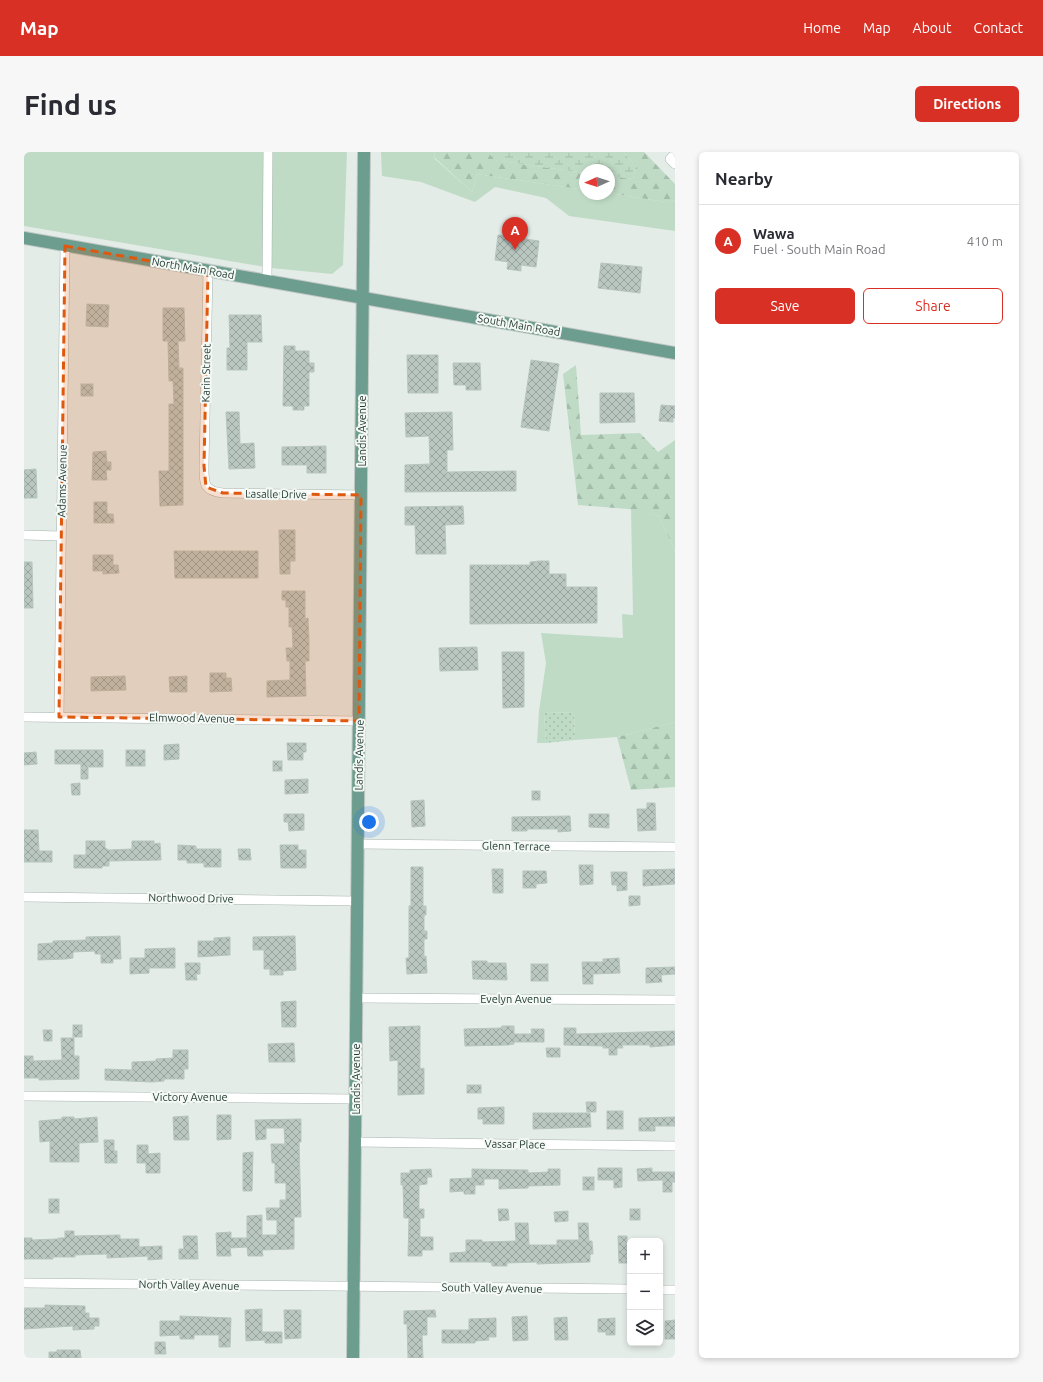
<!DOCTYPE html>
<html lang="en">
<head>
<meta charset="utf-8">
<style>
	:root { --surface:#fff; --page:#f7f7f7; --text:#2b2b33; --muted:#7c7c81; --line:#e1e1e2; --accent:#d93025 }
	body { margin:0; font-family:Ubuntu,sans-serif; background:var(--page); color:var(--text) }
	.controls { position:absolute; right:12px; bottom:12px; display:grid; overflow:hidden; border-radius:6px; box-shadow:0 2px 6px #0003 }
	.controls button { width:36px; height:36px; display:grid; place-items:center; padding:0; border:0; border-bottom:1px solid var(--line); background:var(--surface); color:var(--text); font:20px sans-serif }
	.compass { position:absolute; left:555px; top:12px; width:36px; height:36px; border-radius:50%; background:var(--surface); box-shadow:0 2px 6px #0003; rotate:267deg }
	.you { position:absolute; left:345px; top:670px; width:14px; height:14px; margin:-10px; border:3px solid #fff; border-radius:50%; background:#1a73e8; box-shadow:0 0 0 6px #1a73e833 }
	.badge { display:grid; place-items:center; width:26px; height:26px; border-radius:50%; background:var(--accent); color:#fff; font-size:13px; font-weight:700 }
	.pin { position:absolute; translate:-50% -33px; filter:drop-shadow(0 1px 2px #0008) }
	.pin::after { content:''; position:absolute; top:21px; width:14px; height:12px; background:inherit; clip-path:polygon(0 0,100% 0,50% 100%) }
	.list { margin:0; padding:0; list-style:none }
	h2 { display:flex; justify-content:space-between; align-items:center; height:52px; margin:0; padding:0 16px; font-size:17px }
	h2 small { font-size:13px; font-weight:400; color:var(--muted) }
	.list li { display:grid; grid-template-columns:26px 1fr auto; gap:12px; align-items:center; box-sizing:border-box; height:72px; padding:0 16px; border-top:1px solid var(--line) }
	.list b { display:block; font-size:15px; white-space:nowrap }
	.list p { margin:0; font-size:13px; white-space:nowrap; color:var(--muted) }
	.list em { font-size:13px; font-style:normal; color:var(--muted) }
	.actions { display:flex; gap:8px; padding:12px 16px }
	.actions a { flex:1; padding:9px 0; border:1px solid var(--accent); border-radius:6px; text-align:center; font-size:14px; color:var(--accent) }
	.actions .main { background:var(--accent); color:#fff }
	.icon { flex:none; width:22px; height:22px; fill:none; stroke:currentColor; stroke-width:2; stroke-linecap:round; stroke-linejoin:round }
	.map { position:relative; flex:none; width:651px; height:1206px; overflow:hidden; border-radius:6px }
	header { display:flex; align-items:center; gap:24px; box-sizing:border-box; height:56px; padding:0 20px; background:var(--accent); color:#fff }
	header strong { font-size:19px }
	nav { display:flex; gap:22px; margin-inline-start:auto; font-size:14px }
	.intro { display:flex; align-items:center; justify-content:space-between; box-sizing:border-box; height:96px; padding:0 24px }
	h1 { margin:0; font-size:28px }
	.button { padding:10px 18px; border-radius:6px; background:var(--accent); color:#fff; font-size:14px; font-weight:700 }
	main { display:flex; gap:24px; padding:0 24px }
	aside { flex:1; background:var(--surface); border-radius:6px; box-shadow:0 2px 6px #0003 }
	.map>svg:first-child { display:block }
	.green { fill:#bfdbc5 }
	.forest { fill:url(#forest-firs) }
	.wetland { fill:url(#wetland-marsh) }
	.park { fill:url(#park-dots) }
	.building { fill:url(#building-cross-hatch); stroke:#b7c5be }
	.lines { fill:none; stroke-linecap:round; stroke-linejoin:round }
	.street-casing { stroke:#a7b4ae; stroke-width:10 }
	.primary-casing { stroke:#c2c8c6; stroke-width:14 }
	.street { stroke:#fff; stroke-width:9 }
	.primary { stroke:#6d9d8e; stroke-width:12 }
	.marked { fill:#de580e; fill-opacity:0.2; stroke:#de580e; stroke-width:3; stroke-dasharray:8 5; stroke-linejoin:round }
	.labels { text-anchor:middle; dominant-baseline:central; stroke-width:4; stroke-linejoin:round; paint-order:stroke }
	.street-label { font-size:11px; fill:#253c34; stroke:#f4f9f6 }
</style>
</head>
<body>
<header>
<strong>Map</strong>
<nav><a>Home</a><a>Map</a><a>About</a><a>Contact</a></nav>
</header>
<div class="intro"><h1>Find us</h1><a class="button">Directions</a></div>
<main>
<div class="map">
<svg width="651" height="1206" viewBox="0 0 651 1206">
	<defs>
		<pattern id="forest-firs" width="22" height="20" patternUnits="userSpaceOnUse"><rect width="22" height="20" fill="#bfdbc5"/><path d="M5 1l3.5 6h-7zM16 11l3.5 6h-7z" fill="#a4bdaa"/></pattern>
		<pattern id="wetland-marsh" width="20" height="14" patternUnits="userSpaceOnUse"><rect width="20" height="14" fill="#bfdbc5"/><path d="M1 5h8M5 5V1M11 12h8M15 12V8" fill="none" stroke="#a4bdaa"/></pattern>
		<pattern id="park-dots" width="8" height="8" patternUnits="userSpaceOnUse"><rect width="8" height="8" fill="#bfdbc5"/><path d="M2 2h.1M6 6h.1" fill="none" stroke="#a4bdaa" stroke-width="1.8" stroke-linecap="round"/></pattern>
		<pattern id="building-cross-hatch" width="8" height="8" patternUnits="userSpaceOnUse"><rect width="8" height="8" fill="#bac7c1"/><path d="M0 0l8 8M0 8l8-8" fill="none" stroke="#97a39e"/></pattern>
	</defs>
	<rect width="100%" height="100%" fill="#e4ece8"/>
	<g class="green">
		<path d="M0 0H323L319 113 308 122 247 116 0 74Z"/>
		<path d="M357 0H411L410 6 448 40 453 22 561 38V42L585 41 641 50 651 48V79L545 64 522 46 471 35 451 50 397 30 358 24Z"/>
		<path d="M607 357 635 364 651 399V570L593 585 551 588 550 560 520 561 522 591H513L515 559 522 511 517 481 599 486 598 462 609 463Z"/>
	</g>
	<g class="forest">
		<path d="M411 0H464L471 8 561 21V38L453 22 448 40 410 5Z"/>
		<path d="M599 0H620L651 32V48L641 50 585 41V24L609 27 612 14Z"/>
		<path d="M552 213 557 283 616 281 634 300 651 288V399L635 364 604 357 554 353 539 222Z"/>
		<path d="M651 570V635L607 638 593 585Z"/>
	</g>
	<path class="wetland" d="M464 0H599L612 14 609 27 585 24V18H561V21L471 8Z"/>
	<path class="park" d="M550 560 551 588 522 591 520 561Z"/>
	<g class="building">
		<path d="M474 83 515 89 512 115 497 113V119L483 117 484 110 471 108Z"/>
		<path d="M577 111 618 115 616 141 574 136Z"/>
		<path d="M63 152 85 153 84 175 62 174Z"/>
		<path d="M139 156H160L161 189H154L155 216H159V353L136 354 135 319H145V252H150L149 229H145L144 189H139Z"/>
		<path d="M205 163H237L238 190H223V218H203V196H206Z"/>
		<path d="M260 194H271V199H285V211H290V220H285V254H280V258H269V254H259Z"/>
		<path d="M383 203H414V241H384Z"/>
		<path d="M507 208 535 212 525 279 497 275Z"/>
		<path d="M429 211H456L457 238H442V233H430Z"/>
		<rect x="57" y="232" width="12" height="12"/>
		<path d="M576 241H610L611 270 576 271Z"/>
		<path d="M637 253 651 254V266H649V270L635 269Z"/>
		<path d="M202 260H215L216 292 230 291 231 316 205 317Z"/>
		<path d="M428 260 429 298H423V320L492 319V339L381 340V313L406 312 405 284 382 285 381 261Z"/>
		<path d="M302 294V321H283V313H258V295Z"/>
		<path d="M82 299 83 310H87V318H82L83 328H68L69 300Z"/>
		<path d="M12 317 13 346H0V318Z"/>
		<path d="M70 350H83V362H89L90 371H70Z"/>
		<path d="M439 354 440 372 421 373 422 402H392L391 373H381V355Z"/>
		<path d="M255 378H271V409H266V422H256Z"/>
		<path d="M150 399H234V426H151Z"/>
		<path d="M69 403H89V413H94L95 421 79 422V419H69Z"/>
		<path d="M515 409H525V422H542V435H573V471L446 472V413H506V410Z"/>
		<path d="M0 410H8L9 456H0Z"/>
		<path d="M258 439H281V467L284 466 285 489V509H281L282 544 243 545V529L266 528V509H263L262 496H269L268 475H265V455H262V448H258Z"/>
		<path d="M453 495 454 518 416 519 415 496Z"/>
		<path d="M478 500H500V555L479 556Z"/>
		<path d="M186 521H202V526H207L208 539 186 540Z"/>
		<path d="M101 524 102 538 67 539V525Z"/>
		<path d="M163 524V540H146L145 525Z"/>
		<path d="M263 591H282V600H279V608H264Z"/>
		<path d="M155 592V607L140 608V593Z"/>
		<path d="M31 598H79V615H64V627H57V612H31Z"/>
		<rect x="102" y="598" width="19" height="16"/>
		<path d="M12 600 13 612 0 613V601Z"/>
		<rect x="249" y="609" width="9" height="10"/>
		<path d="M284 627V641L261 642V628Z"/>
		<path d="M56 631V643H48L47 632Z"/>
		<rect x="508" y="639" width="8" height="9"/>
		<path d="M400 648 401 674 388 675 387 649Z"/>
		<path d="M623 651H631L632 678 614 679 613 657H623Z"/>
		<path d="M260 662H280V678L265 679 264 670H260Z"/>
		<path d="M565 662H585V676L565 675Z"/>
		<path d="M546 664 547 679 534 680V677H503V679H488V665Z"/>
		<path d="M0 678H14L15 699H28V710H0Z"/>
		<path d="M62 689H81V696L85 698 108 697V689H130V692L136 691 137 708 85 709V714H78V716H50V703H62Z"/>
		<path d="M154 693 172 694V697H197V715H180V711H163V708H154Z"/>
		<path d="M256 693H274V698H282V716H257Z"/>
		<path d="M214 697H226L227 708H215Z"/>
		<path d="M555 713H569V732L556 733Z"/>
		<path d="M387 715H399V754H402V763H400V779H403V787H400V805L402 804 403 821 383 822 382 806H385V754H387Z"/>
		<path d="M468 717H479V741H469Z"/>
		<path d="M651 717V732L619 734V718Z"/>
		<path d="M499 719H522L523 731 512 732V736H499Z"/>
		<path d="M587 720H603V738L593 739V733H588Z"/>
		<path d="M605 744H616V753L605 754Z"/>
		<path d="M96 784 97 807H89V811H77V802H71V799L49 800V806L42 807 14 808V792L29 791V789L62 788V785Z"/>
		<path d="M271 784 272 818 259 819V823H246V817H240V798H229V785Z"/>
		<path d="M206 785V803L174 805V789H190V786Z"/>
		<path d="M151 796V816H125V821L106 822V806H121V797Z"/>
		<path d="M595 806 596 821 569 822V832H559L558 810H579V807Z"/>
		<path d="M448 809H463V811H482L483 828 449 827Z"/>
		<path d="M161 811H176V822H172L173 828H162Z"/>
		<rect x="507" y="812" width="17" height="17"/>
		<path d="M651 815V822L637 823 638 830 622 831V816Z"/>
		<path d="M272 849V875H258L257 850Z"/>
		<rect x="49" y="873" width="9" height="12"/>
		<path d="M396 874V917L400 916V942L374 943V908L366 909 365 875Z"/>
		<path d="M478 874H490V882H508L507 877H520V890H490V892L484 893 441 894 440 877 477 876Z"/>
		<path d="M540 876H552V882L651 879V893L626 895V893H598L599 896H593V903H585V896H579V894L540 893Z"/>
		<path d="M19 878H28V889H20Z"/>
		<path d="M37 886H50V904H55V927L15 928V926H0V904H9V909L38 908Z"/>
		<path d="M270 891 271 910H245L244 892Z"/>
		<path d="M522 896H536V905H523Z"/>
		<path d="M149 898H164V917H160V927H140V929L128 930 81 928V917L108 918V910L132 909V907L149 906Z"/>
		<rect x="443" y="933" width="14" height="8"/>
		<path d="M562 950H572V960H563Z"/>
		<path d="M480 955V972H459V967H454V956Z"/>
		<rect x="583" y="959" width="16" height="18"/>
		<path d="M509 961H566L567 975 509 977Z"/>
		<path d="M193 963H207V987L193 988Z"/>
		<path d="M164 964 165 988H150L149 965Z"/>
		<path d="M38 965H50V967L73 965 74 990 55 991V1010H26V989L16 990 15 969 38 967Z"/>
		<path d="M651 965V974H631V979H615V966Z"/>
		<path d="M277 967V990H275L277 1065H270V1097L238 1098 239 1104H224L223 1095 206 1096 207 1104H193L192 1081 207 1080V1086H223V1064L238 1063V1083H253V1068H243L242 1056H256V1048H262V1031H251V1011H248L247 992H261L260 976H242V987L232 988 231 968Z"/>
		<path d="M80 988H90V999H93V1011H81Z"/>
		<path d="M113 993H124V1002L136 1001V1021H122V1011H113Z"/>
		<path d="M229 1000 228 1039H219V1001Z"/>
		<path d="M574 1016H598V1035L590 1036V1028H574Z"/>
		<path d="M628 1016V1020H651V1030H648V1040H639V1028L614 1029 613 1017Z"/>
		<path d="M407 1017 408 1025H403V1032L395 1033V1057H400V1066H396V1085H409V1098H398V1104H384L385 1066H380L379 1033H377V1021H386V1018Z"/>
		<path d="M448 1017 504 1018V1021L524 1020V1017H536V1033L504 1034V1036L475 1037V1027H460V1033H451V1042H440V1039L426 1040V1027L448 1026Z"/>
		<rect x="559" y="1025" width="11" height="13"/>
		<rect x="25" y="1047" width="10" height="14"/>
		<path d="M474 1057H484L485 1068 475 1069Z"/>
		<rect x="606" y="1057" width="10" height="11"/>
		<path d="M544 1059V1069L531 1070 530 1060Z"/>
		<path d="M491 1071H504L505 1093H533V1088H555L554 1071H564L565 1089H568L569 1102H566V1110L513 1112V1110L483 1111V1114H468V1111L463 1110H426V1101L442 1100V1088H458V1090L492 1089Z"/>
		<path d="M41 1079H50V1084L96 1083V1087H115V1095L138 1094V1107L124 1108V1104L83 1106V1102L51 1103V1105H29V1107H0V1086H8V1088L34 1087V1086H41Z"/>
		<path d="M159 1084H173L174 1107H155V1097H160Z"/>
		<path d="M594 1084H603V1094H606V1111H595Z"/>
		<path d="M21 1153 61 1154V1161H65V1166H75V1174H70V1177L49 1178V1174L0 1177V1156H21Z"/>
		<path d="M238 1157V1180H258V1191H241V1188L222 1189 221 1158Z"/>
		<path d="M260 1158H277V1186L261 1187Z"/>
		<path d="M411 1158 412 1165H403V1183H398L399 1206H384L383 1172H380V1159Z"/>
		<path d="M156 1164 207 1166 206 1195H195V1183H170V1187H156V1183L136 1184V1169H156Z"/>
		<path d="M503 1164 504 1188 489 1189 488 1165Z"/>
		<path d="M543 1165 544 1188H531L530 1166Z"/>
		<path d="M472 1166V1185H464L465 1188 451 1189V1191H418V1178H445V1167Z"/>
		<path d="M591 1166V1183H582V1180H574V1167Z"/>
		<path d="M651 1168V1187H641V1169Z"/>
		<path d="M131 1190H141L142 1202H131Z"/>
		<path d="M33 1198H56L57 1206H25V1200H33Z"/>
	</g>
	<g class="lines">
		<defs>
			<g id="street">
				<path d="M651 2 646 7 651 12"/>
				<path d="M184 119 180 314C180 331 179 339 199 341L337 343"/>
				<path d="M243 129 244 0"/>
				<path d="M0 383 37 384"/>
				<path d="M0 565 335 569"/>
				<path d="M35 565 41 94"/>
				<path d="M334 692 651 695"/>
				<path d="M0 745 333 749"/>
				<path d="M332 846 651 848"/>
				<path d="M0 944 331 947"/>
				<path d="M331 990 651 994"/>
				<path d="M0 1131 606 1137"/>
				<path d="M636 1138H651"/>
			</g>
			<g id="primary">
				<path d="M0 86 651 201"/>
				<path d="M329 1206 340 0"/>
			</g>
		</defs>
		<use href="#street" class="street-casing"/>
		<use href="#primary" class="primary-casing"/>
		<use href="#street" class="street"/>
		<use href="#primary" class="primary"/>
	</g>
	<path class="marked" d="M41 94 184 119 180 314 182 335 199 341 337 343 335 569 35 565Z"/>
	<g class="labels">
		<g class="street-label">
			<text transform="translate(169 116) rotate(10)">North Main Road</text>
			<text transform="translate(495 173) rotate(10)">South Main Road</text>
			<text transform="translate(182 221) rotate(-89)">Karin Street</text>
			<text transform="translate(338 279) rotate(-90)">Landis Avenue</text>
			<text transform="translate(38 329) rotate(-89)">Adams Avenue</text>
			<text transform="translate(252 342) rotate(1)">Lasalle Drive</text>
			<text transform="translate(168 566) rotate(1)">Elmwood Avenue</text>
			<text transform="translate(335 603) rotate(-89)">Landis Avenue</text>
			<text transform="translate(492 694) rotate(1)">Glenn Terrace</text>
			<text transform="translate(167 746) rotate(1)">Northwood Drive</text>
			<text x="492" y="847">Evelyn Avenue</text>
			<text transform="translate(332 927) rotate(-90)">Landis Avenue</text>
			<text x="166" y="945">Victory Avenue</text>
			<text transform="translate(491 992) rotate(1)">Vassar Place</text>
			<text transform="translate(165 1133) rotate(1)">North Valley Avenue</text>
			<text transform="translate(468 1136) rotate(1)">South Valley Avenue</text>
		</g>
	</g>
</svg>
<div class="controls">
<button>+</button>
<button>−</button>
<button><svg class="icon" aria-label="layers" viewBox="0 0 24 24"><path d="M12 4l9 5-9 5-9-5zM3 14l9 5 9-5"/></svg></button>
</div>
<svg class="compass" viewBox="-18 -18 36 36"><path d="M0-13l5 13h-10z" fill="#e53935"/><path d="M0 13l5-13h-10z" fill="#7c7c81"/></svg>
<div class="you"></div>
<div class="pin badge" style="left:491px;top:98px">A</div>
</div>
<aside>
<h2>Nearby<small></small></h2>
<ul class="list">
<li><span class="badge">A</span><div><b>Wawa</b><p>Fuel · South Main Road</p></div><em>410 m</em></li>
</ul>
<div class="actions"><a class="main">Save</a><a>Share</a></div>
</aside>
</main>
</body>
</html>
